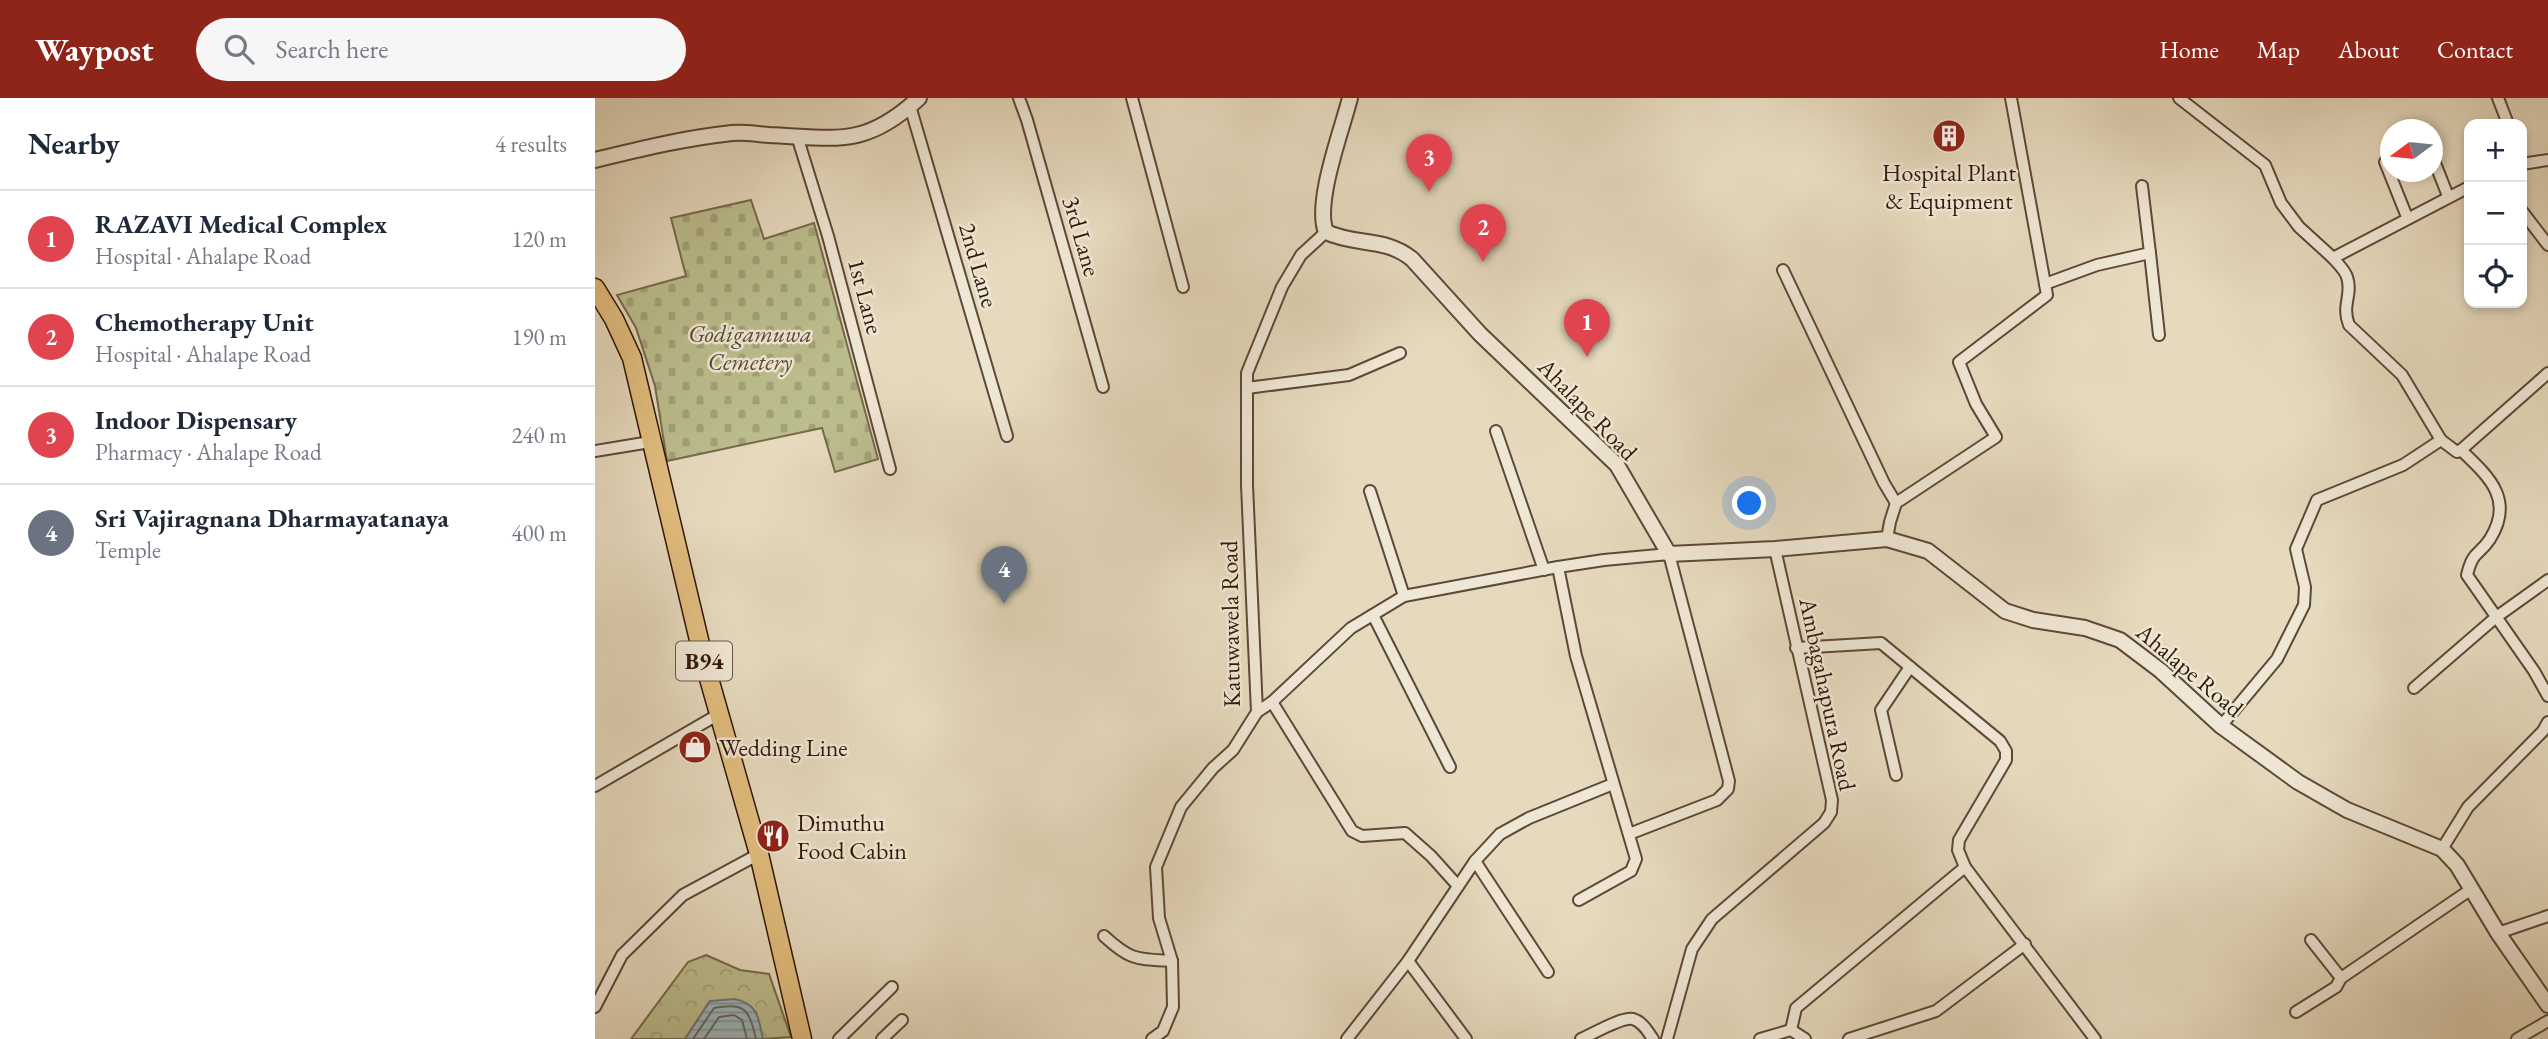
<!DOCTYPE html>
<html lang="en">
<head>
<meta charset="utf-8">
<style>
	:root { --surface:#fff; --page:#f6f6f7; --text:#1f2937; --muted:#747a83; --line:#e0e1e3; --accent:#8f2418 }
	body { margin:0; font-family:"EB Garamond",serif; background:var(--page); color:var(--text) }
	.controls { position:absolute; right:21px; top:21px; display:grid; overflow:hidden; border-radius:14px; box-shadow:0 4px 10px #0003 }
	.controls button { width:63px; height:63px; display:grid; place-items:center; padding:0; border:0; border-bottom:2px solid var(--line); background:var(--surface); color:var(--text); font:35px sans-serif }
	.compass { position:absolute; left:1785px; top:21px; width:63px; height:63px; border-radius:50%; background:var(--surface); box-shadow:0 4px 10px #0003; rotate:255deg }
	.you { position:absolute; left:1155px; top:406px; width:24px; height:24px; margin:-18px; border:5px solid #fff; border-radius:50%; background:#1a73e8; box-shadow:0 0 0 10px #1a73e833 }
	.badge { display:grid; place-items:center; width:46px; height:46px; border-radius:50%; background:var(--accent); color:#fff; font-size:23px; font-weight:700 }
	.pin { position:absolute; translate:-50% -58px; filter:drop-shadow(0 2px 4px #0008) }
	.pin::after { content:''; position:absolute; top:37px; width:24px; height:21px; background:inherit; clip-path:polygon(0 0,100% 0,50% 100%) }
	.list { margin:0; padding:0; list-style:none }
	h2 { display:flex; justify-content:space-between; align-items:center; height:91px; margin:0; padding:0 28px; font-size:30px }
	h2 small { font-size:23px; font-weight:400; color:var(--muted) }
	.list li { display:grid; grid-template-columns:46px 1fr auto; gap:21px; align-items:center; box-sizing:border-box; height:98px; padding:0 28px; border-top:2px solid var(--line) }
	.list b { display:block; font-size:26px; white-space:nowrap }
	.list p { margin:0; font-size:23px; white-space:nowrap; color:var(--muted) }
	.list em { font-size:23px; font-style:normal; color:var(--muted) }
	.icon { flex:none; width:38px; height:38px; fill:none; stroke:currentColor; stroke-width:2; stroke-linecap:round; stroke-linejoin:round }
	.map { position:relative; flex:none; width:1953px; height:941px; overflow:hidden }
	header { display:flex; align-items:center; gap:42px; box-sizing:border-box; height:98px; padding:0 35px; background:var(--accent); color:#fff }
	header strong { font-size:33px }
	nav { display:flex; gap:38px; margin-inline-start:auto; font-size:24px }
	.search { width:490px; height:63px; background:var(--page); display:flex; align-items:center; gap:18px; box-sizing:border-box; padding:0 24px; border-radius:38px; color:var(--muted); font-size:26px }
	main { display:flex }
	aside { flex:1; background:var(--surface) }
	.map>svg:first-child { display:block }
	.forest { fill:url(#forest-crowns); stroke:#766a4a; stroke-width:2 }
	.cemetery { fill:url(#cemetery-stones); stroke:#766a4a; stroke-width:2 }
	.water { fill:url(#water-rules); stroke:#717775; stroke-width:2 }
	.lines { fill:none; stroke-linecap:round; stroke-linejoin:round }
	.shore { stroke:#666862; stroke-width:2 }
	.minor-casing { stroke:#5e4836; stroke-width:14 }
	.tertiary-casing { stroke:#5e4836; stroke-width:18 }
	.primary-casing { stroke:#301808; stroke-width:21 }
	.minor { stroke:#efe7d5; stroke-width:10 }
	.tertiary { stroke:#efe7d5; stroke-width:14 }
	.primary { stroke:#e3bd7f; stroke-width:18 }
	.labels { text-anchor:middle; dominant-baseline:central; stroke-width:5; stroke-linejoin:round; paint-order:stroke }
	.shield { fill:#efe7d5; stroke:#695646; stroke-width:2 }
	.shield-label { font-size:23px; font-weight:bold; fill:#301808 }
	.poi-label { font-size:24px; fill:#301808; stroke:#efe7d5; text-anchor:start }
	.street-label { font-size:24px; fill:#301808; stroke:#efe7d5 }
	.park-label { font-size:24px; font-style:italic; fill:#5a4a30; stroke:#efe7d5 }
</style>
</head>
<body>
<header>
<strong>Waypost</strong>
<div class="search"><svg class="icon" aria-label="search" viewBox="0 0 24 24"><circle cx="10" cy="10" r="6"/><path d="M15 15l6 6"/></svg>Search here</div>
<nav><a>Home</a><a>Map</a><a>About</a><a>Contact</a></nav>
</header>
<main>
<aside>
<h2>Nearby<small>4 results</small></h2>
<ul class="list">
<li><span class="badge" style="background:#e0444e">1</span><div><b>RAZAVI Medical Complex</b><p>Hospital · Ahalape Road</p></div><em>120 m</em></li>
<li><span class="badge" style="background:#e0444e">2</span><div><b>Chemotherapy Unit</b><p>Hospital · Ahalape Road</p></div><em>190 m</em></li>
<li><span class="badge" style="background:#e0444e">3</span><div><b>Indoor Dispensary</b><p>Pharmacy · Ahalape Road</p></div><em>240 m</em></li>
<li><span class="badge" style="background:#6b7280">4</span><div><b>Sri Vajiragnana Dharmayatanaya</b><p>Temple</p></div><em>400 m</em></li>
</ul>
</aside>
<div class="map">
<svg width="1953" height="941" viewBox="0 0 1953 941">
	<defs>
		<pattern id="forest-crowns" width="20" height="18" patternUnits="userSpaceOnUse" patternTransform="scale(1.75)"><rect width="20" height="18" fill="#bcbd8d"/><path d="M2 6a3 3 0 1 1 6 0M12 15a3 3 0 1 1 6 0" fill="none" stroke="#a2a278"/></pattern>
		<pattern id="cemetery-stones" width="16" height="16" patternUnits="userSpaceOnUse" patternTransform="scale(1.75)"><rect width="16" height="16" fill="#bcbd8d"/><path d="M2 7V4a2 2 0 0 1 4 0v3zM10 15v-3a2 2 0 0 1 4 0v3z" fill="#a2a278"/></pattern>
		<pattern id="water-rules" width="6" height="5" patternUnits="userSpaceOnUse" patternTransform="scale(1.75)"><rect width="6" height="5" fill="#9db7bd"/><path d="M0 2.5h6" fill="none" stroke="#809498"/></pattern>
	</defs>
	<rect width="100%" height="100%" fill="#e6dabe"/>
	<filter id="stains"><feTurbulence type="fractalNoise" baseFrequency=".00286" numOctaves="4"/><feColorMatrix values="0 0 0 0 .2 0 0 0 0 .09 0 0 0 0 .02 0 0 0 .5 -.17"/></filter>
	<radialGradient id="worn" r=".72"><stop offset=".6" stop-color="#630" stop-opacity="0"/><stop offset="1" stop-color="#630" stop-opacity=".3"/></radialGradient>
	<path class="forest" d="M111 857 145 872 174 876 196 939 168 941 161 914 115 903 90 941H36L93 864Z"/>
	<path class="cemetery" d="M156 102 169 141 219 125 283 361 240 374 227 330 72 363 60 288 41 230 22 197 91 178 76 120Z"/>
	<path class="water" d="M140 901C164 907 163 920 168 941H90L115 903Z"/>
	<g class="lines">
		<g class="shore">
			<path d="M98 941 119 910C151 904 154 912 161 941"/>
			<path d="M109 941 124 919 139 917 147 922 152 941"/>
		</g>
		<defs>
			<g id="minor">
				<path d="M424 0 432 22 508 289"/>
				<path d="M537 0 588 189"/>
				<path d="M1584 0 1670 67 1686 105 1704 129 1738 160"/>
				<path d="M1903 0 1913 26"/>
				<path d="M315 8 412 338"/>
				<path d="M202 38 233 138 295 371"/>
				<path d="M1838 60 1853 98"/>
				<path d="M1790 64 1812 119"/>
				<path d="M1927 66 1953 62"/>
				<path d="M1547 88 1555 155"/>
				<path d="M1874 89 1738 160C1742 165 1750 172 1752 179 1758 197 1746 207 1754 227L1807 277 1846 342 1862 354 1866 352C1893 378 1920 401 1895 441 1883 459 1878 452 1872 477L1939 573 1953 598"/>
				<path d="M1927 113 1953 147"/>
				<path d="M1188 172 1289 385 1301 405"/>
				<path d="M1450 186 1502 167 1555 155 1564 237"/>
				<path d="M652 290 754 277 805 255"/>
				<path d="M901 333 949 472"/>
				<path d="M1866 352 1953 275"/>
				<path d="M0 353 55 344"/>
				<path d="M775 393 809 498"/>
				<path d="M1292 441 1295 424 1301 405 1401 339 1381 306 1364 264 1452 197 1416 0"/>
				<path d="M963 469 981 558 1041 761 1036 773 984 802"/>
				<path d="M778 517 855 669"/>
				<path d="M1819 590 1900 520 1953 482"/>
				<path d="M677 604 757 733 767 738 810 735 836 758 863 788"/>
				<path d="M662 614 677 604 756 530 809 498 963 469 1009 462 1074 456 1134 683 1133 691 1122 702 1034 736"/>
				<path d="M1626 628 1682 561 1709 507 1710 489 1701 451 1722 402 1808 367 1846 342"/>
				<path d="M1301 677 1286 612 1315 569"/>
				<path d="M0 688 124 616"/>
				<path d="M1847 751 1873 709 1948 633 1953 624"/>
				<path d="M880 763 953 874"/>
				<path d="M1370 769 1500 941"/>
				<path d="M1903 835 1953 818"/>
				<path d="M509 838C536 863 542 861 577 863"/>
				<path d="M1716 842 1746 880"/>
				<path d="M813 863 871 941"/>
				<path d="M0 909 27 857 88 797 164 756"/>
				<path d="M1701 914 1741 889 1746 880 1875 792"/>
				<path d="M1196 932 1201 910 1370 769 1363 752 1364 742 1411 662V653L1405 643 1286 545 1201 550"/>
				<path d="M244 941 297 889"/>
				<path d="M287 941 307 922"/>
				<path d="M557 941 568 933 578 909 577 863 564 820 561 769 586 709 618 670 638 652 662 614 652 387V275L687 189 706 157 731 134"/>
				<path d="M752 941 813 863 880 763 905 736 934 720 1018 686"/>
				<path d="M986 941C998 936 1026 919 1038 921 1048 924 1053 934 1058 941"/>
				<path d="M1072 941 1097 851 1117 821 1229 725 1236 714 1237 702 1180 451"/>
				<path d="M1165 941 1196 932 1210 941"/>
				<path d="M1254 941 1341 913 1430 846"/>
				<path d="M1922 941 1953 923"/>
			</g>
			<g id="tertiary">
				<path d="M755 0C747 32 719 105 731 134 761 148 790 139 817 161L885 236 1022 367 1074 456 1180 451 1292 441 1333 453 1410 513 1438 522 1490 530 1525 542 1566 573 1626 628 1703 684 1752 712 1847 751 1862 767 1903 835 1953 907"/>
				<path d="M0 62C45 51 90 40 137 35 149 34 162 36 174 37 242 40 270 50 324 0"/>
			</g>
			<path id="primary" d="M0 190 19 221 37 260 109 563 164 756 207 941"/>
		</defs>
		<use href="#minor" class="minor-casing"/>
		<use href="#tertiary" class="tertiary-casing"/>
		<use href="#primary" class="primary-casing"/>
		<use href="#minor" class="minor"/>
		<use href="#tertiary" class="tertiary"/>
		<use href="#primary" class="primary"/>
	</g>
	<defs>
		<symbol id="building-disc" viewBox="-11 -11 22 22"><circle r="9.5" fill="#8f2418" stroke="#efe7d5"/><path d="M-4-6H4V6H1V3H-1V6H-4ZM-2.5-4.3h1.7v1.8h-1.7ZM.8-4.3h1.7v1.8H.8ZM-2.5-1h1.7V.8h-1.7ZM.8-1h1.7V.8H.8Z" fill="#fff"/></symbol>
		<symbol id="shop-disc" viewBox="-11 -11 22 22"><circle r="9.5" fill="#8f2418" stroke="#efe7d5"/><path d="M-5-2.5h2.3a2.7 3.5 0 0 1 5.4 0H5L5.5 6h-11ZM-1.5-2.5h3a1.5 2.3 0 0 0-3 0Z" fill="#fff"/></symbol>
		<symbol id="restaurant-disc" viewBox="-11 -11 22 22"><circle r="9.5" fill="#8f2418" stroke="#efe7d5"/><path d="M-5-6h1v4h1v-4h1v4h1v-4h1v5L-1.5 .5V6h-2V.5L-5-1ZM5-6V6H3V1.5H1.5Q1.5-4 5-6Z" fill="#fff"/></symbol>
	</defs>
	<g fill-rule="evenodd">
		<use href="#building-disc" x="1335" y="19" width="38" height="38"/>
		<use href="#shop-disc" x="81" y="630" width="38" height="38"/>
		<use href="#restaurant-disc" x="159" y="719" width="38" height="38"/>
	</g>
	<g class="labels">
		<rect class="shield" x="81" y="543.5" width="56" height="39" rx="5"/>
		<g class="shield-label">
			<text x="109" y="563">B94</text>
		</g>
		<g class="poi-label">
			<text x="1354" y="74" text-anchor="middle">Hospital Plant<tspan x="1354" dy="28">&amp; Equipment</tspan></text>
			<text x="124" y="649">Wedding Line</text>
			<text x="202" y="724">Dimuthu<tspan x="202" dy="28">Food Cabin</tspan></text>
		</g>
		<g class="street-label">
			<text transform="translate(487 138) rotate(74)">3rd Lane</text>
			<text transform="translate(384 167) rotate(74)">2nd Lane</text>
			<text transform="translate(271 198) rotate(75)">1st Lane</text>
			<text transform="translate(993 311) rotate(46)">Ahalape Road</text>
			<text transform="translate(635 526) rotate(-91)">Katuwawela Road</text>
			<text transform="translate(1595 572) rotate(40)">Ahalape Road</text>
			<text transform="translate(1233 596) rotate(78)">Ambagahapura Road</text>
		</g>
		<g class="park-label">
			<text x="155" y="235">Godigamuwa<tspan x="155" dy="28">Cemetery</tspan></text>
		</g>
	</g>
	<rect width="100%" height="100%" filter="url(#stains)"/>
	<rect width="100%" height="100%" fill="url(#worn)"/>
</svg>
<div class="controls">
<button>+</button>
<button>−</button>
<button><svg class="icon" aria-label="locate" viewBox="0 0 24 24"><circle cx="12" cy="12" r="6"/><path d="M12 2v4M12 18v4M2 12h4M18 12h4"/></svg></button>
</div>
<svg class="compass" viewBox="-18 -18 36 36"><path d="M0-13l5 13h-10z" fill="#e53935"/><path d="M0 13l5-13h-10z" fill="#747a83"/></svg>
<div class="you"></div>
<div class="pin badge" style="left:992px;top:259px;background:#e0444e">1</div>
<div class="pin badge" style="left:888px;top:164px;background:#e0444e">2</div>
<div class="pin badge" style="left:834px;top:94px;background:#e0444e">3</div>
<div class="pin badge" style="left:409px;top:506px;background:#6b7280">4</div>
</div>
</main>
</body>
</html>
